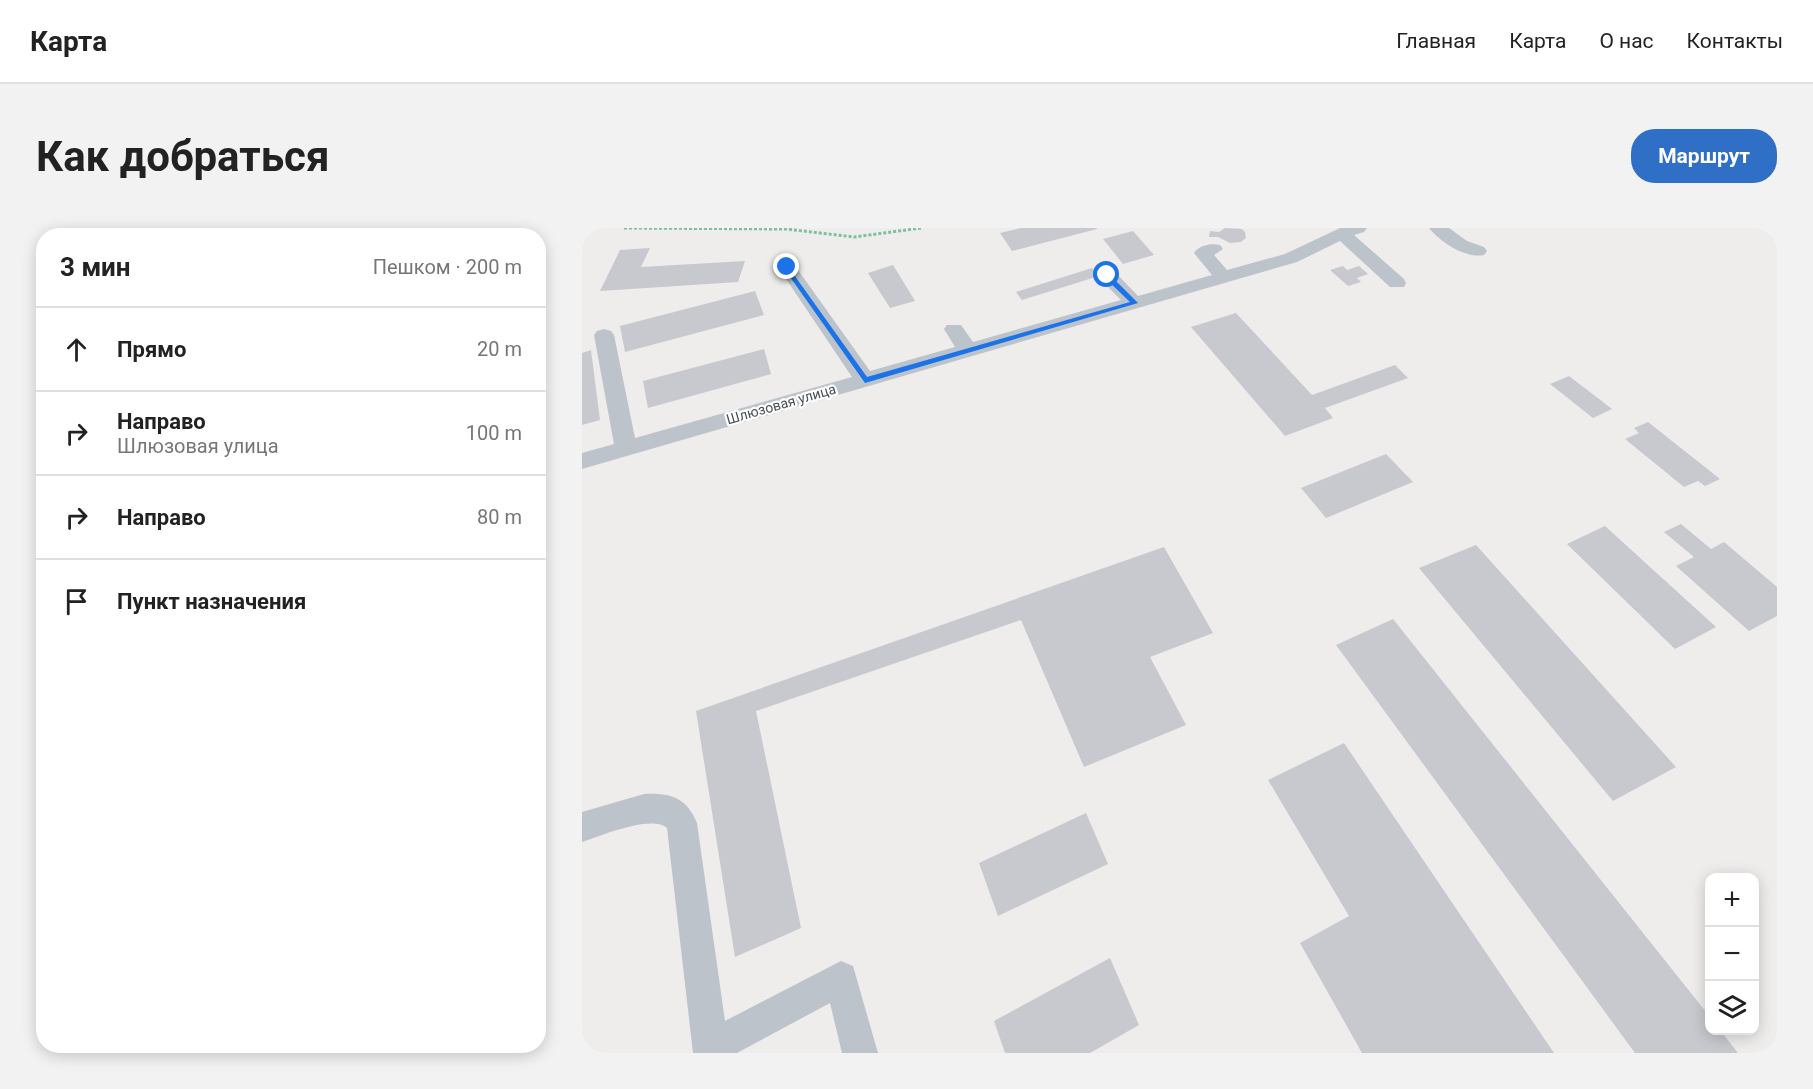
<!DOCTYPE html>
<html lang="ru">
<head>
<meta charset="utf-8">
<style>
	:root { --surface:#fff; --page:#f2f2f2; --text:#222; --muted:#767676; --line:#e0e0e0; --accent:#2f70c6 }
	body { margin:0; font-family:Roboto,sans-serif; background:var(--page); color:var(--text) }
	.controls { position:absolute; right:18px; bottom:18px; display:grid; overflow:hidden; border-radius:12px; box-shadow:0 3px 15px #0003 }
	.controls button { width:54px; height:54px; display:grid; place-items:center; padding:0; border:0; border-bottom:2px solid var(--line); background:var(--surface); color:var(--text); font:30px sans-serif }
	.stop { position:absolute; width:18px; height:18px; margin:-14px; border:4px solid #1a73e8; border-radius:50%; background:#fff }
	.stop.end { background:#1a73e8; border-color:#fff; box-shadow:0 2px 6px #0008 }
	.list { margin:0; padding:0; list-style:none }
	h2 { display:flex; justify-content:space-between; align-items:center; height:78px; margin:0; padding:0 24px; font-size:26px }
	h2 small { font-size:20px; font-weight:400; color:var(--muted) }
	.list li { display:grid; grid-template-columns:39px 1fr auto; gap:18px; align-items:center; box-sizing:border-box; height:84px; padding:0 24px; border-top:2px solid var(--line) }
	.list b { display:block; font-size:22px; white-space:nowrap }
	.list p { margin:0; font-size:20px; white-space:nowrap; color:var(--muted) }
	.list em { font-size:20px; font-style:normal; color:var(--muted) }
	.icon { flex:none; width:33px; height:33px; fill:none; stroke:currentColor; stroke-width:2; stroke-linecap:round; stroke-linejoin:round }
	.map { position:relative; flex:none; width:1195px; height:825px; overflow:hidden; border-radius:24px }
	header { display:flex; align-items:center; gap:36px; box-sizing:border-box; height:84px; padding:0 30px; background:var(--surface); border-bottom:2px solid var(--line) }
	header strong { font-size:28px }
	nav { display:flex; gap:33px; margin-inline-start:auto; font-size:21px }
	.intro { display:flex; align-items:center; justify-content:space-between; box-sizing:border-box; height:144px; padding:0 36px }
	h1 { margin:0; font-size:42px }
	.button { padding:15px 27px; border-radius:24px; background:var(--accent); color:#fff; font-size:21px; font-weight:700 }
	main { display:flex; gap:36px; padding:0 36px }
	aside { flex:1; background:var(--surface); border-radius:24px; box-shadow:0 3px 15px #0003 }
	.map>svg:first-child { display:block }
	.building { fill:#c7c9ce }
	.lines { fill:none; stroke-linecap:round; stroke-linejoin:round }
	.path { stroke:#7cc19f; stroke-width:3; stroke-dasharray:3 2; stroke-linecap:butt }
	.minor { fill:#bcc3ca; fill-rule:evenodd }
	.route { fill:#1a73e8 }
	.labels { text-anchor:middle; dominant-baseline:central; stroke-width:4.5; stroke-linejoin:round; paint-order:stroke }
	.far-street-label { font-size:14px; fill:#474f57; stroke:#fff }
</style>
</head>
<body>
<header>
<strong>Карта</strong>
<nav><a>Главная</a><a>Карта</a><a>О нас</a><a>Контакты</a></nav>
</header>
<div class="intro"><h1>Как добраться</h1><a class="button">Маршрут</a></div>
<main>
<aside>
<h2>3 мин<small>Пешком · 200 m</small></h2>
<ul class="list">
<li><svg class="icon" aria-label="ahead" viewBox="0 0 24 24"><path d="M12 20V5M6 11l6-6 6 6"/></svg><div><b>Прямо</b></div><em>20 m</em></li>
<li><svg class="icon" aria-label="right" viewBox="0 0 24 24"><path d="M7 20v-9h11M14 6l5 5-5 5"/></svg><div><b>Направо</b><p>Шлюзовая улица</p></div><em>100 m</em></li>
<li><svg class="icon" aria-label="right" viewBox="0 0 24 24"><path d="M7 20v-9h11M14 6l5 5-5 5"/></svg><div><b>Направо</b></div><em>80 m</em></li>
<li><svg class="icon" aria-label="arrive" viewBox="0 0 24 24"><path d="M6 21V4h12l-3 4 3 4H6"/></svg><div><b>Пункт назначения</b></div></li>
</ul>
</aside>
<div class="map">
<svg width="1195" height="825" viewBox="0 0 1195 825">
	<rect width="100%" height="100%" fill="#efecec"/>
	<g class="building">
		<path d="M439 0H515V1L430 23 418 5Z"/>
		<path d="M643 0 660 1 663 4 664 10 659 14 648 15 636 9H627L628 3 637 4Z"/>
		<path d="M551 3 572 27 541 36 521 11Z"/>
		<path d="M68 20 59 39 163 33 156 54 18 63 38 22Z"/>
		<path d="M311 37 333 73 308 80 286 45Z"/>
		<path d="M761 38 765 42 777 38 786 46 775 50 779 54 766 58 748 42Z"/>
		<path d="M510 40 517 48 440 72 434 64Z"/>
		<path d="M173 63 182 87 43 124 38 98Z"/>
		<path d="M654 85 730 167 813 137 826 150 743 180 751 190 703 208 609 99Z"/>
		<path d="M182 121 189 146 66 180 61 153Z"/>
		<path d="M9 122 18 192 0 197V125Z"/>
		<path d="M987 148 1030 181 1011 190 968 156Z"/>
		<path d="M1066 194 1138 251 1123 258 1116 253 1102 259 1043 211 1057 205 1052 200Z"/>
		<path d="M804 226 831 254 744 290 719 260Z"/>
		<path d="M1099 296 1129 321 1142 314 1195 359V388L1167 403 1094 338 1112 329 1082 304Z"/>
		<path d="M1023 298 1134 399 1093 421 985 316Z"/>
		<path d="M894 317 1094 539 1031 573 837 340Z"/>
		<path d="M582 319 631 405 568 429 604 497 502 539 439 392 174 483 219 700 153 729 114 483Z"/>
		<path d="M811 391 1128 789V802H1138L1156 825H1053L754 417Z"/>
		<path d="M762 515 972 825H780L718 715 767 688 686 552Z"/>
		<path d="M504 585 526 636 416 688 397 635Z"/>
		<path d="M528 730 557 797 508 825H423L412 793Z"/>
	</g>
	<g class="lines">
		<path class="path" d="M42 0 204 1 272 9 339 0"/>
		<g class="minor">
			<path d="M758 0H785L782 4 772 7 822 51 824 55 822 59H808L758 13 715 34 0 241V225L32 216 12 107 15 103 22 101 29 103 32 107 53 210 270 149 196 39 199 35H211L288 143 373 119 362 101 365 97H379L391 114 539 72 518 51 516 47 518 43H532L556 68 630 47 612 25C617 17 630 15 638 17L641 21 632 27 645 42 703 26Z"/>
			<path d="M847 0H867L885 13 902 19 905 23 902 27C884 31 858 14 847 0Z"/>
			<path d="M62 566C89 565 104 569 115 595L143 793 259 733 271 738 296 825H260L248 775 155 825H111L85 600C70 586 18 608 0 614V584Z"/>
		</g>
	</g>
	<path class="route" d="M205 37 285 149 548 74 522 49V46H527L556 75 283 155 201 39Z"/>
	<g class="labels">
		<g class="far-street-label">
			<text transform="translate(199 176) rotate(-16)">Шлюзовая улица</text>
		</g>
	</g>
</svg>
<div class="controls">
<button>+</button>
<button>−</button>
<button><svg class="icon" aria-label="layers" viewBox="0 0 24 24"><path d="M12 4l9 5-9 5-9-5zM3 14l9 5 9-5"/></svg></button>
</div>
<div class="stop" style="left:525px;top:47px"></div>
<div class="stop end" style="left:205px;top:39px"></div>
</div>
</main>
</body>
</html>
